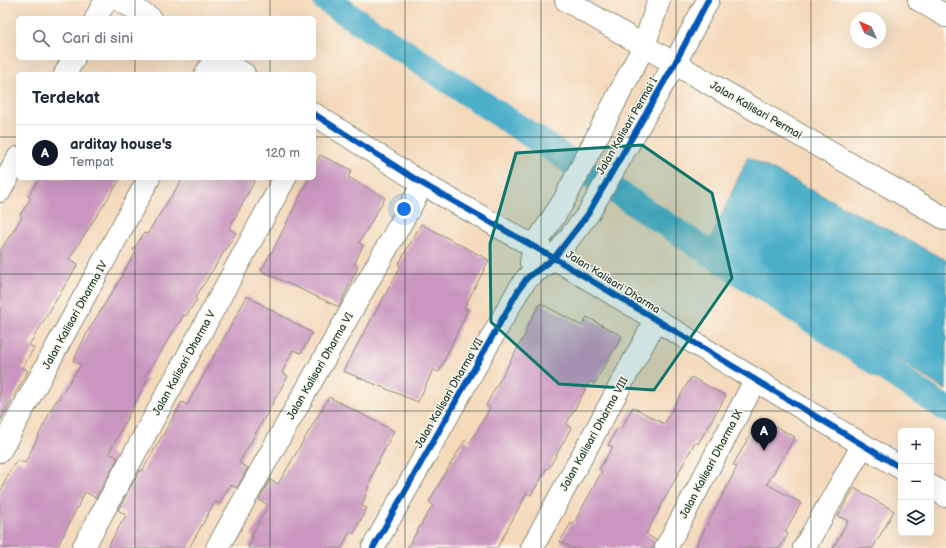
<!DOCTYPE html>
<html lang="id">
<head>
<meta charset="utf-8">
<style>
	:root { --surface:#fff; --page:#f2f2f3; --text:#1f2937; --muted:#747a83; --line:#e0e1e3; --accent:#111827 }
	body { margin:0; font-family:"Balsamiq Sans",sans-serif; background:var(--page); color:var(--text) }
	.controls { position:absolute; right:12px; bottom:12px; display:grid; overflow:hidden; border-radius:6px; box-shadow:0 4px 16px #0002 }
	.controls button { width:36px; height:36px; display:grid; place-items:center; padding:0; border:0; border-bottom:1px solid var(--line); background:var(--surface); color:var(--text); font:20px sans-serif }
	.compass { position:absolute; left:850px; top:12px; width:36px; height:36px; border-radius:50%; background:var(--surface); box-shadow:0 4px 16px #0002; rotate:315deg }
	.you { position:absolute; left:404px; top:209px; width:14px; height:14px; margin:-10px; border:3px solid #fff; border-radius:50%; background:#1a73e8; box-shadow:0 0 0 6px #1a73e833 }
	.badge { display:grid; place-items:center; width:26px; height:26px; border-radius:50%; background:var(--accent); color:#fff; font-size:13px; font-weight:700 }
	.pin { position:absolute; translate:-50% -33px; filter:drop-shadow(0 1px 2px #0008) }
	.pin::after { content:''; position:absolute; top:21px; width:14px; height:12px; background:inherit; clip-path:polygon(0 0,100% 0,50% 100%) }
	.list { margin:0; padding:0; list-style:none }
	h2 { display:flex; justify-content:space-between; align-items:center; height:52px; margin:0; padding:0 16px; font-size:17px }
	h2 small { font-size:13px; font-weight:400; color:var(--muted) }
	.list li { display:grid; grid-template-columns:26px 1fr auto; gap:12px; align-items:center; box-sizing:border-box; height:56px; padding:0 16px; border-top:1px solid var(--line) }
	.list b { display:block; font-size:15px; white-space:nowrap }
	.list p { margin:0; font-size:13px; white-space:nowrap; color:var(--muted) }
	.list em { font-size:13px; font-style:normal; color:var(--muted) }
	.icon { flex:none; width:22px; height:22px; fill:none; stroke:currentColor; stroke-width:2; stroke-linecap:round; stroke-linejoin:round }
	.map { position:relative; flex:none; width:946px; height:548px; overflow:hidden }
	.search { position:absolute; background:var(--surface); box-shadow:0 4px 16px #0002; left:16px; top:16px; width:300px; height:44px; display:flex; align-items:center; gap:10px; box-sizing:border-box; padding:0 14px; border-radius:6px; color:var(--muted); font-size:15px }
	.panel { position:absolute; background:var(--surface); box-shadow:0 4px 16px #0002; left:16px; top:72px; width:300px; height:108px; border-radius:6px }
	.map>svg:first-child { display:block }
	.water { fill:#4bafca; stroke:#35767f }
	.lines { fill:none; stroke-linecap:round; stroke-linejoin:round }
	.canal { stroke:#4bafca; stroke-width:26 }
	.building { fill:#ca96c0 }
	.minor-casing { stroke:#8a8b78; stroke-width:24 }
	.minor { stroke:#fff; stroke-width:22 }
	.cycleway-casing { stroke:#fbf7ec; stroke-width:8 }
	.cycleway { stroke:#0057b8; stroke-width:6 }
	.marked { fill:#0f766e; fill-opacity:0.2; stroke:#0f766e; stroke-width:3; stroke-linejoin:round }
	.grid { fill:none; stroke:#1f3d34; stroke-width:1; stroke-opacity:0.55 }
	.labels { text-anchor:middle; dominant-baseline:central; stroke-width:3; stroke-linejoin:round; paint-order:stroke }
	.street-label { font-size:11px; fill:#1f3d34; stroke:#fbf7ec }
</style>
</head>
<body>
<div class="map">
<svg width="946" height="548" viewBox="0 0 946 548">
	<rect width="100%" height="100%" fill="#fbf7ec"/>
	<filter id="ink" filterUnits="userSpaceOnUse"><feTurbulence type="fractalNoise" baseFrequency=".025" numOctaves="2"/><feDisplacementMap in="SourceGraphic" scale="8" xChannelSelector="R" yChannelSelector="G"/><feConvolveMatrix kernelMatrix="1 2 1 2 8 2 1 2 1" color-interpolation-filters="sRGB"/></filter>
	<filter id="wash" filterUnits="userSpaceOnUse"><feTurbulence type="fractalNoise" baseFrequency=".012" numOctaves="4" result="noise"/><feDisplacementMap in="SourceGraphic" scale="16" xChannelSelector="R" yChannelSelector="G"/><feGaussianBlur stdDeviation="0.9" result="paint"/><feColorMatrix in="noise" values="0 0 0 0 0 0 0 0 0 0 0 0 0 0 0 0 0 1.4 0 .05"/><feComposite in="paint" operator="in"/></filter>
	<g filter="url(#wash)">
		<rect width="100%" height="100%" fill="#f4d9bb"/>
		<path class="water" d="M748 157 946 260V390L708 245Z"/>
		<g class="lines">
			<path class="canal" d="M326 0 946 409"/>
		</g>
		<g id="blocks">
			<g class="building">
				<path d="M320 155 352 170 348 177 385 198 359 243 363 245 354 265 358 267 339 307 261 271 271 252H272L309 178H314V168Z"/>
				<path d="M40 178H121L69 259 78 264 29 345 34 348 22 368 28 371 0 421V251L22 217 20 215 31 198 28 196Z"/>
				<path d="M183 178H256L229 229 236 233 195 298 197 299 186 316 184 315 144 378 147 380 109 453 118 458 96 498 85 492 57 548H0V493L10 471 17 460 25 463 53 406 81 365 73 361 89 329 123 275 122 274 136 252 133 250 144 233 147 234Z"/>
				<path d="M421 224 489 260 464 308 468 309 439 372 433 370 418 402 343 371 401 266 398 265Z"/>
				<path d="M247 296 312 333 301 353 293 350 282 373 288 376 239 463 248 468 237 488 230 485 219 504 215 502 189 548H107L126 515 118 510 140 470 142 471 182 402 187 405Z"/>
				<path d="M540 303 582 326 587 317 622 336 594 384 590 381 566 425 571 428 549 468H547L531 495 527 493 497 548H407L433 505 429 502 444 475 465 440 470 443 490 408 486 405 527 331 525 330Z"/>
				<path d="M691 377 726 396 698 444 695 442 646 534 656 540 654 548H571L560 541 571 523 573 525 602 471 599 469 613 447 608 445 618 427 621 429 633 407 664 424Z"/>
				<path d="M329 397 394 431 375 468 362 506 367 508 354 533 350 531 342 548H248L253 537 251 536 268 505 259 500 270 480 278 484Z"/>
				<path d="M760 418 795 437 767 484 801 503 785 532 788 534 780 548H695L737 467 733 465Z"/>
				<path d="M854 488 894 511 873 548H833L848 521 838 516Z"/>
			</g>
		</g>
	</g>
	<g filter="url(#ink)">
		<use href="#blocks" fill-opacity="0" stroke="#8a8b78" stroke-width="1"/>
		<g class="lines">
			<defs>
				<g id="minor">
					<path d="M120 0 150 18"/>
					<path d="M566 0 644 46 946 219"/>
					<path d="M919 0 946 16"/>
					<path d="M96 18 106 0"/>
					<path d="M217 58 244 74"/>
					<path d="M65 74 74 58"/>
					<path d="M206 74 215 58"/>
					<path d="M314 114 423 184 554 258 901 468"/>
					<path d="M0 191 18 158"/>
					<path d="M531 262 534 247 563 202 644 46 659 0"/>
					<path d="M0 451 149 178"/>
					<path d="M931 486 946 496"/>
					<path d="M83 548 285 178"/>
					<path d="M217 548 423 184"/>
					<path d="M373 548 518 291 527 278 554 258 588 214 675 63 708 0"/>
					<path d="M532 548 656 320"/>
					<path d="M666 548 755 381"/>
					<path d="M804 548 863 445"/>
				</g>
			</defs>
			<use href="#minor" class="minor-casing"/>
			<use href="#minor" class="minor"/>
			<defs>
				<g id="cycleway">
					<path d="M314 114 423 184 554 258 901 468"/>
					<path d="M373 548 518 291 527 278 554 258 588 214 675 63 708 0"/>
				</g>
			</defs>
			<use href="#cycleway" class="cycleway-casing"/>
			<use href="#cycleway" class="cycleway"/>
		</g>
	</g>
	<path class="marked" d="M642 145 712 193 732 278 654 390 559 384 491 322 490 244 516 153Z"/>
	<path class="grid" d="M135 0V18M270 0V18M405 0V548M541 0V548M676 0V548M811 0V548M135 58V74M270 58V74M0 137H18M314 137H946M135 178V548M270 178V548M0 274H946M0 411H946"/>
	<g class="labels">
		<g class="street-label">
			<text transform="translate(756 110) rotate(30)">Jalan Kalisari Permai</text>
			<text transform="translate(627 126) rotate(-60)">Jalan Kalisari Permai I</text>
			<text transform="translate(613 282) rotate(32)">Jalan Kalisari Dharma</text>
			<text transform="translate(75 315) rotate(-61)">Jalan Kalisari Dharma IV</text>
			<text transform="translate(184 363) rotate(-61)">Jalan Kalisari Dharma V</text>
			<text transform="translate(320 366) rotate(-60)">Jalan Kalisari Dharma VI</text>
			<text transform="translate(449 393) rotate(-60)">Jalan Kalisari Dharma VII</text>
			<text transform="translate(594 434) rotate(-61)">Jalan Kalisari Dharma VIII</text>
			<text transform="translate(711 464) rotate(-62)">Jalan Kalisari Dharma IX</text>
		</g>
	</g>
</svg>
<div class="controls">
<button>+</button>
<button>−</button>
<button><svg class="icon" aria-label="layers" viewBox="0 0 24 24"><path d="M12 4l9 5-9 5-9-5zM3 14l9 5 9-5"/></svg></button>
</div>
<svg class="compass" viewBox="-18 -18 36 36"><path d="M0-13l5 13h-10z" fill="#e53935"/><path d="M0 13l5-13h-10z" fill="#747a83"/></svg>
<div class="you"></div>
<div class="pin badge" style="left:764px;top:451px">A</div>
<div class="search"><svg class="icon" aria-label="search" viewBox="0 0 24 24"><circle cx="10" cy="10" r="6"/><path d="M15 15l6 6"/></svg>Cari di sini</div>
<section class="panel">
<h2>Terdekat<small></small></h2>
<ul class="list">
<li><span class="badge">A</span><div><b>arditay house's</b><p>Tempat</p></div><em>120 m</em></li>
</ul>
</section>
</div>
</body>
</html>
